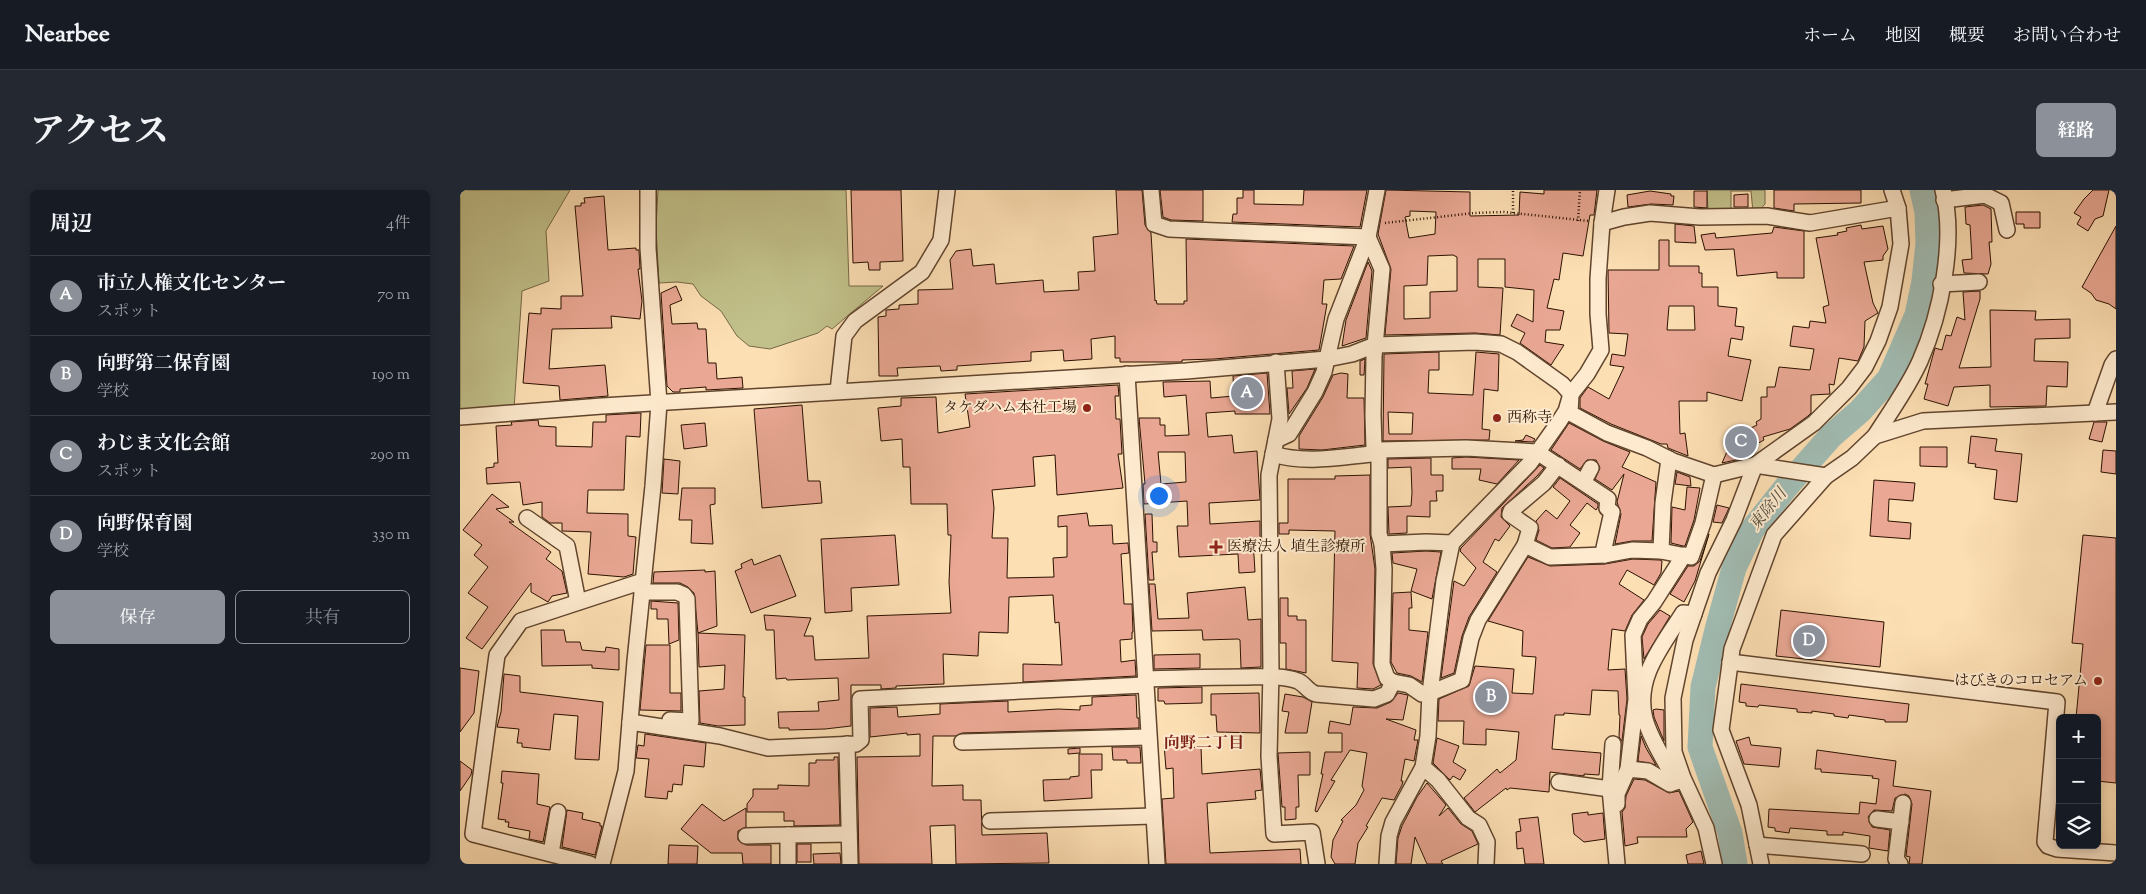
<!DOCTYPE html>
<html lang="ja">
<head>
<meta charset="utf-8">
<style>
	:root { --surface:#171b24; --page:#242831; --text:#f1f3f6; --muted:#9ea1a6; --line:#363941; --accent:#8c9099 }
	body { margin:0; font-family:"Sorts Mill Goudy","Noto Serif JP",serif; background:var(--page); color:var(--text) }
	.controls { position:absolute; right:15px; bottom:15px; display:grid; overflow:hidden; border-radius:8px; box-shadow:0 2px 8px #0003 }
	.controls button { width:45px; height:45px; display:grid; place-items:center; padding:0; border:0; border-bottom:1px solid var(--line); background:var(--surface); color:var(--text); font:25px sans-serif }
	.you { position:absolute; left:698px; top:305px; width:18px; height:18px; margin:-12px; border:4px solid #fff; border-radius:50%; background:#1a73e8; box-shadow:0 0 0 8px #1a73e833 }
	.badge { display:grid; place-items:center; width:32px; height:32px; border-radius:50%; background:var(--accent); color:#fff; font-size:16px; font-weight:700 }
	.pin { position:absolute; translate:-50% -50%; border:2px solid #fff; box-shadow:0 1px 5px #0006 }
	.list { margin:0; padding:0; list-style:none }
	h2 { display:flex; justify-content:space-between; align-items:center; height:65px; margin:0; padding:0 20px; font-size:21px }
	h2 small { font-size:16px; font-weight:400; color:var(--muted) }
	.list li { display:grid; grid-template-columns:32px 1fr auto; gap:15px; align-items:center; box-sizing:border-box; height:80px; padding:0 20px; border-top:1px solid var(--line) }
	.list b { display:block; font-size:19px; white-space:nowrap }
	.list p { margin:0; font-size:16px; white-space:nowrap; color:var(--muted) }
	.list em { font-size:16px; font-style:normal; color:var(--muted) }
	.actions { display:flex; gap:10px; padding:15px 20px }
	.actions a { flex:1; padding:11px 0; border:1px solid var(--accent); border-radius:8px; text-align:center; font-size:18px; color:var(--accent) }
	.actions .main { background:var(--accent); color:#fff }
	.icon { flex:none; width:28px; height:28px; fill:none; stroke:currentColor; stroke-width:2; stroke-linecap:round; stroke-linejoin:round }
	.map { position:relative; flex:none; width:1656px; height:674px; overflow:hidden; border-radius:8px }
	header { display:flex; align-items:center; gap:30px; box-sizing:border-box; height:70px; padding:0 25px; background:var(--surface); border-bottom:1px solid var(--line) }
	header strong { font-size:24px }
	nav { display:flex; gap:28px; margin-inline-start:auto; font-size:18px }
	.intro { display:flex; align-items:center; justify-content:space-between; box-sizing:border-box; height:120px; padding:0 30px }
	h1 { margin:0; font-size:35px }
	.button { padding:12px 22px; border-radius:8px; background:var(--accent); color:#fff; font-size:18px; font-weight:700 }
	main { display:flex; gap:30px; padding:0 30px }
	aside { flex:1; background:var(--surface); border-radius:8px; box-shadow:0 2px 8px #0003 }
	.map>svg:first-child { display:block }
	.green { fill:#c2c18b; stroke:#766946 }
	.lines { fill:none; stroke-linecap:round; stroke-linejoin:round }
	.river { stroke:#a1bcb3; stroke-width:25 }
	.building { fill:#eaa894; stroke:#2b1100; fill-rule:evenodd }
	.minor-casing { stroke:#60442d; stroke-width:18 }
	.path { stroke:#2b1100; stroke-width:2.5; stroke-dasharray:1 2.5; stroke-linecap:butt }
	.minor { stroke:#feeace; stroke-width:15 }
	.poi-dot { fill:#8f2418; stroke:#feeace; stroke-width:2 }
	.labels { text-anchor:middle; dominant-baseline:central; stroke-width:4; stroke-linejoin:round; paint-order:stroke }
	.poi-label { font-size:15px; fill:#2b1100; stroke:#feeace; text-anchor:end }
	.water-label { font-size:16px; font-style:italic; fill:#544d3f; stroke:#feeace }
	.neighbourhood-label { font-size:16px; font-weight:bold; fill:#7a1f14; stroke:#feeace }
</style>
</head>
<body>
<header>
<strong>Nearbee</strong>
<nav><a>ホーム</a><a>地図</a><a>概要</a><a>お問い合わせ</a></nav>
</header>
<div class="intro"><h1>アクセス</h1><a class="button">経路</a></div>
<main>
<aside>
<h2>周辺<small>4件</small></h2>
<ul class="list">
<li><span class="badge">A</span><div><b>市立人権文化センター</b><p>スポット</p></div><em>70 m</em></li>
<li><span class="badge">B</span><div><b>向野第二保育園</b><p>学校</p></div><em>190 m</em></li>
<li><span class="badge">C</span><div><b>わじま文化会館</b><p>スポット</p></div><em>290 m</em></li>
<li><span class="badge">D</span><div><b>向野保育園</b><p>学校</p></div><em>330 m</em></li>
</ul>
<div class="actions"><a class="main">保存</a><a>共有</a></div>
</aside>
<div class="map">
<svg width="1656" height="674" viewBox="0 0 1656 674">
	<rect width="100%" height="100%" fill="#fddfb4"/>
	<filter id="stains"><feTurbulence type="fractalNoise" baseFrequency=".004" numOctaves="4"/><feColorMatrix values="0 0 0 0 .2 0 0 0 0 .09 0 0 0 0 .02 0 0 0 .5 -.17"/></filter>
	<radialGradient id="worn" r=".72"><stop offset=".6" stop-color="#630" stop-opacity="0"/><stop offset="1" stop-color="#630" stop-opacity=".3"/></radialGradient>
	<g class="green">
		<path d="M0 0H110L86 41 89 91 62 101 54 219 0 224Z"/>
		<path d="M198 0H386L389 96H423L372 139 367 136 358 143 310 159 289 156 277 146 261 121 241 106 233 94 217 92 199 93 196 36Z"/>
		<path d="M1247 0H1305V14L1298 22H1293L1291 1H1271V22L1248 21Z"/>
	</g>
	<g class="lines">
		<path class="river" d="M1275 674 1270 643 1240 557 1243 497 1258 436 1274 378 1292 340 1327 296 1371 246 1400 221 1429 189 1457 125 1464 91 1468 53 1467 22 1462 0"/>
	</g>
	<g class="building">
		<path d="M391 0H441L443 71 420 72V80H409L408 72 393 73Z"/>
		<path d="M656 0H682L685 35 691 43 695 111 696 110 697 114H724V111H727L726 49 894 56 881 89 864 90 862 114H867L859 160 754 169 722 170V172H660V168H655V146L631 149 632 169 604 171 603 160 571 162V171L497 176V180L481 181 480 176 437 178 438 186H419L418 127 426 126V120L439 119V115L458 114V100L493 99 490 70 496 61 511 59 513 76 534 74 536 94 583 90 584 102 619 100 618 82 635 81 633 47 658 44Z"/>
		<path d="M700 0H743V31L711 30 703 27Z"/>
		<path d="M783 0H794V14L843 15 844 0H907L900 37 772 32 773 24H777V8H783Z"/>
		<path d="M926 0 1010 2V26L1059 25 1060 2 1084 4V0H1137L1134 25H1130L1123 66 1103 63 1099 90 1094 89 1087 118 1104 121 1100 140H1086L1085 152 1104 155 1091 175 1060 153 1065 143 1051 136 1057 124 1073 132 1074 100 1045 97V69H1018V97L1043 98 1040 145 1015 143 925 145 931 79 918 44ZM950 21 976 22 975 44 949 48 945 27 950 26ZM993 65 997 67V101L970 102V128L944 129V96L967 95 968 66Z"/>
		<path d="M1314 0H1401V13L1334 14V21L1314 18Z"/>
		<path d="M1633 0H1649L1643 26 1635 29 1628 41 1617 34 1621 27 1614 23 1624 9Z"/>
		<path d="M1190 1 1211 4V6H1214L1213 15 1191 14 1168 17 1167 5Z"/>
		<path d="M1234 1H1247V18L1234 17Z"/>
		<path d="M1288 4V17H1274V5Z"/>
		<path d="M144 6 148 60 176 58V60H179L180 79H178L182 111 180 129 151 126 152 138 92 139 89 179 145 175 148 206 100 210 99 196 63 193 69 123 81 124V118L101 119V106H123L115 16H121V13H125L124 8Z"/>
		<path d="M1523 15 1531 19 1532 52H1529L1531 74 1528 84 1504 83 1502 70 1512 69 1510 35 1506 34 1505 17Z"/>
		<path d="M1556 22H1580V38H1564V34H1556Z"/>
		<path d="M1215 34 1234 36 1236 53 1215 52Z"/>
		<path d="M1401 35 1402 39 1423 36 1428 59 1423 66V70L1404 72 1413 113 1418 123 1405 131 1404 157 1398 171 1379 168 1374 195 1369 194 1370 204 1351 205V223L1348 226 1330 239 1303 247 1304 250 1293 256 1296 262 1285 268 1262 273 1277 239 1283 242 1297 235 1296 232 1301 229V207H1307V197H1315L1319 177 1350 180 1354 159 1330 156 1333 136 1349 138 1350 131 1366 133 1363 117 1369 115 1356 48 1378 45 1377 43 1387 41 1386 38Z"/>
		<path d="M1656 36V119L1649 114 1636 110 1631 103 1622 97Z"/>
		<path d="M1314 37 1344 41V88H1317V82L1277 86 1274 59 1245 60 1241 45 1255 43 1256 48 1312 43Z"/>
		<path d="M1199 50H1209V76H1239V83H1242V97H1258V116L1277 118 1275 136 1284 137 1282 150 1271 148 1268 166 1291 170 1282 211 1247 202V211H1219L1220 244 1225 243 1228 266 1208 258 1207 254H1201L1151 234 1120 218V208L1128 197 1149 209 1164 177 1150 175 1152 164 1165 166 1168 144 1149 143 1148 80H1199ZM1209 116H1234L1235 140H1207Z"/>
		<path d="M908 72 912 81 906 148 882 156 886 130Z"/>
		<path d="M216 96 222 110 210 115 212 134 237 133 238 139H246L248 173H256L257 189 282 187 283 198 246 200V197L220 199V202H213L207 196 201 103Z"/>
		<path d="M1520 101V109L1499 178 1531 177 1530 120 1576 121 1575 130 1610 129V148L1575 149 1574 171 1608 172 1607 197 1587 196 1586 216 1530 217V195L1494 197 1488 216 1464 209 1468 194H1465L1475 158 1482 160 1486 145 1491 146 1497 127 1505 130 1503 102Z"/>
		<path d="M979 162V180H969L968 203 1013 205 1016 162 1039 164 1038 201 1024 199 1022 239 1030 240 1029 250 923 251 924 164ZM928 222 953 223 952 244H929Z"/>
		<path d="M905 169 904 185H900V171Z"/>
		<path d="M855 179 847 198 829 224 827 198H833L832 181Z"/>
		<path d="M807 183 810 224H775V221L746 223 748 247 772 245 774 263 797 261 800 310 749 313 750 334 800 331V349H793L795 382 779 383 778 364 719 367 717 336H728L727 311 684 314 683 294H685L679 228H700V235H705V246L729 245 726 205 704 207 703 192 750 191 751 208 774 206 773 186ZM698 262H725L726 292 701 294Z"/>
		<path d="M881 183 888 184 887 208H904L905 255 862 260 839 259V246L863 207 873 185Z"/>
		<path d="M658 195 659 206H655L656 229H660L662 264H658L663 298 597 305 595 265 573 267 575 296 532 300 534 318 532 348H548L547 388 594 387 593 368 607 367V336L598 337V326L627 323 629 336 652 335 653 354 668 353 669 363 661 364 664 414H672L673 442H672V449L660 450 661 472 675 470 676 486 563 492V474L602 475 599 432 595 433 593 405 549 407 548 443 519 442 518 466 483 464 484 494 436 496V498L421 499V495H391V536L365 539 329 540V538H319L318 522 359 521 358 512 379 510 378 488 327 490 326 488 316 489 314 440H306L304 425 351 428 344 446H353L355 470 409 468 407 426 491 423 489 392 491 345H488L487 314H451L450 277H443L442 249 421 251 418 218 441 216V208L476 207 478 243 510 237 505 204Z"/>
		<path d="M342 215 348 291H360L362 313 302 318 294 219Z"/>
		<path d="M181 223 180 247 166 246 164 300H128L127 323 168 324V346L176 347 173 384 164 387 128 384 131 342 102 341V333H90L82 327V312L63 315 60 292 27 294 26 278 34 277V273H38L36 236 52 235 51 232 78 230 79 236 96 237V256L132 257 133 232H146V225Z"/>
		<path d="M1634 232H1647L1642 252 1629 249Z"/>
		<path d="M245 233 247 256 224 259 221 235Z"/>
		<path d="M1109 233 1143 251 1170 262 1162 277 1196 292 1192 351H1172L1155 354 1161 324 1157 312 1164 284 1152 300 1135 289 1140 278 1136 270H1127L1120 279 1091 260Z"/>
		<path d="M1066 245 1075 249 1073 252 1055 251 1063 250Z"/>
		<path d="M1511 246 1537 249 1535 261 1562 264 1557 312 1534 309 1537 280 1515 277 1516 274 1508 273Z"/>
		<path d="M1460 257H1487V277L1460 276Z"/>
		<path d="M1643 260 1656 261V284L1641 282Z"/>
		<path d="M1006 267 1059 270 1037 294 1019 290 1021 279H992V268Z"/>
		<path d="M971 268V285H983V301H976L977 311H970V327L947 326V343L929 344 928 317 951 316 952 303 951 277 928 278V269Z"/>
		<path d="M204 269 220 271 218 304 202 303Z"/>
		<path d="M1080 275 1084 278 1077 286 1042 318 1041 327 1050 336 1039 351 1035 349 1023 372 1037 382 1009 427 1002 446 994 483 981 488 994 391 1004 396 1016 378 1000 361 1001 358Z"/>
		<path d="M1217 282 1230 287 1231 296 1215 294Z"/>
		<path d="M910 285V344L915 379 913 474 921 495 913 499 897 498 898 473 872 471 875 341 829 340V344H819V333H828V289H875V286Z"/>
		<path d="M1100 288 1138 314V317L1136 320 1127 313 1110 335 1120 343 1110 357 1092 358 1076 350 1079 340 1076 331 1086 320 1097 329 1110 311 1093 297Z"/>
		<path d="M1414 290 1455 293 1453 311 1429 309 1428 331 1451 333 1450 349 1410 346Z"/>
		<path d="M1227 297 1240 298 1234 330 1225 356H1223L1211 353 1212 317 1225 320Z"/>
		<path d="M222 298H255V314L250 315 253 354 231 353 232 330H219Z"/>
		<path d="M32 304 49 317 36 319 54 332H49L91 362 86 369 102 381 107 403 92 406 88 412 71 402V393L22 459 6 448 28 417 8 403 28 377 14 365 22 355 3 340Z"/>
		<path d="M1257 315 1269 318 1262 333 1253 332Z"/>
		<path d="M685 324H692L693 352H697V362H692L694 390H689Z"/>
		<path d="M1249 344 1235 391 1224 412 1210 404 1228 376H1234L1240 371Z"/>
		<path d="M435 345 439 395 391 398 392 421 365 423 361 349Z"/>
		<path d="M1623 345 1656 348V593L1637 591V528H1616L1623 454 1612 453Z"/>
		<path d="M966 361 981 362 972 409 951 401 957 379 933 373 932 363Z"/>
		<path d="M320 365 336 406 291 423 275 381 282 378 281 374 292 369 294 375Z"/>
		<path d="M1068 367 1090 376 1145 374 1173 369 1200 370 1202 371 1201 383 1194 395 1167 380 1159 394 1184 410 1172 425 1165 441 1152 439 1148 480 1165 479 1167 509 1162 551 1159 547 1160 525H1159L1158 501 1132 500 1130 525 1104 523V525H1095L1092 559 1141 563 1139 585 1124 584V586L1090 582 1089 602 1050 598 1047 600 1046 598 1015 622 1004 608 1037 579 1040 583 1056 570 1059 542 1026 539V555L1003 554 1004 531H978L979 509 1009 496 1015 476 1054 479 1052 503 1073 504 1076 467 1062 466 1063 441 1028 431Z"/>
		<path d="M245 380V382L255 381 257 436 238 443 234 403 228 397 220 393H193L194 382Z"/>
		<path d="M689 394H695L698 429 729 428 727 403 785 397 788 430 801 429V477L781 478 780 450 778 449 743 450 742 440 692 441Z"/>
		<path d="M951 402 952 418H949V440L968 442 962 492 951 486 937 483 931 472 933 403Z"/>
		<path d="M820 408H828V426H837V430H846V483L826 479V453H820Z"/>
		<path d="M191 411 218 413 219 450 209 454 208 429H197V419H191Z"/>
		<path d="M1200 420 1210 426 1184 469 1182 447 1188 434Z"/>
		<path d="M1321 420 1424 432 1420 477 1316 466Z"/>
		<path d="M81 440H104L106 452H120L122 460 145 462 146 457 159 459V480L132 478V475L82 476Z"/>
		<path d="M238 443 285 445 283 507H285V535L258 536 240 533 239 501 264 499 265 475 239 477Z"/>
		<path d="M186 455H210V503H221V521L180 520Z"/>
		<path d="M740 464V478L694 479V465Z"/>
		<path d="M0 478 19 481 14 523 0 542Z"/>
		<path d="M44 484 60 486V502L143 512 139 570 115 569 118 526 94 524 90 560 62 557V553H57L59 539 37 537 41 522Z"/>
		<path d="M1281 494 1449 514 1447 532H1425V530L1389 525 1388 528 1374 526V524L1352 521V523L1337 522V519L1299 515 1298 517 1286 516V513L1279 512Z"/>
		<path d="M742 497V513L705 514 704 511H698V498Z"/>
		<path d="M799 503 800 543 757 542 756 525H751V504Z"/>
		<path d="M938 503 948 505 943 530 926 529 956 540 954 550H958L954 571 945 569 941 591H943L942 595 934 610 922 608 906 636 908 637 898 653 895 674H875L871 667 873 650 883 631 881 630 896 615 904 600 902 596 907 563 890 560 871 590 875 591 857 622 855 621 863 584H861L865 562H882V543H868L870 531 890 535 893 517 917 518 931 512Z"/>
		<path d="M825 504 843 507 852 512 847 543H825L829 522 822 521Z"/>
		<path d="M676 505 677 528H679V538L502 543 496 546H473L472 596 503 595V610H521L522 645 587 643 589 673 496 674 495 635 470 636 472 674H399L397 567 460 566V544L447 545V543L410 547V518L437 517 438 527 480 524V514L548 511V522L598 519 620 520V516L632 515V507Z"/>
		<path d="M1196 519 1204 520V551L1194 527 1193 520Z"/>
		<path d="M185 544 246 553 244 577 224 575 222 595 213 594 212 602 208 601 207 609 185 607 189 569 176 568 178 555 184 556Z"/>
		<path d="M1181 546 1186 558 1196 575 1178 571Z"/>
		<path d="M1289 547 1291 555 1321 558 1319 577 1284 574 1276 551Z"/>
		<path d="M977 548 999 556 993 572 1006 580 1000 590 993 586 990 590 973 573Z"/>
		<path d="M717 553 718 558 741 557 742 584 800 579 802 600 795 601 796 609 747 613 750 663 840 659 841 674H706L702 609 714 608 713 578 706 579 704 554Z"/>
		<path d="M652 557H680L681 573H667V570H653Z"/>
		<path d="M620 558V563L608 564V559Z"/>
		<path d="M1357 560 1436 571 1433 596 1471 601 1462 674H1449L1450 667 1446 666 1452 614 1449 606 1445 604 1435 608 1432 621 1414 620 1408 627 1412 637 1430 640 1428 661 1409 658 1410 646 1383 642V645H1367V641L1330 638 1329 643 1315 641V638L1308 637 1309 619 1399 624 1400 612 1416 614 1419 589 1412 588 1413 586 1361 582V579H1355Z"/>
		<path d="M850 562V585H838L839 617H836V629L825 630V617H822L818 563Z"/>
		<path d="M619 564H642V580H631L632 608 584 611 583 590 610 589V587L619 586Z"/>
		<path d="M374 567H378L380 635 334 636V631H324V622H287V614L293 606V599H318V595L349 596V573H356V570H374Z"/>
		<path d="M0 571 12 580 11 585 0 601Z"/>
		<path d="M42 581 79 584 77 614 90 617 83 652 69 649 70 641 48 637 49 632H45L46 630 38 629 43 593H41Z"/>
		<path d="M1174 589 1185 590 1209 603 1219 601 1233 632 1226 639 1227 647H1177L1178 653 1165 656 1162 622 1165 618 1166 606Z"/>
		<path d="M967 593 986 615 979 626 988 618 1001 634 1012 641 1018 654 981 671 983 674H967L955 647 951 674H936L938 648 942 636 957 607Z"/>
		<path d="M242 614 264 631 286 618V637L278 641V650L286 655H311V674H283L282 663H251L221 639Z"/>
		<path d="M107 620 123 623 122 629 140 633V636H142L135 665 102 657Z"/>
		<path d="M1128 622V625L1143 623 1145 649 1124 652 1114 644 1112 624Z"/>
		<path d="M1078 627 1084 674H1065L1063 658 1057 659 1056 642 1061 641 1059 629Z"/>
		<rect x="337" y="654" width="14" height="18"/>
		<path d="M209 655 238 656 237 674H208Z"/>
		<path d="M1241 661 1244 674H1228L1226 665Z"/>
		<path d="M380 663 381 674H354L353 664Z"/>
	</g>
	<g class="lines">
		<defs>
			<g id="minor">
				<path d="M691 0 694 34 709 39 908 47"/>
				<path d="M1484 10 1525 5 1541 13 1547 40"/>
				<path d="M1142 33 1164 27 1190 23 1240 27 1307 26 1350 33 1438 18"/>
				<path d="M908 47 922 79 914 167 913 225 914 258 919 267V344L922 354 924 379 922 474 927 488 933 492"/>
				<path d="M1481 94 1519 92"/>
				<path d="M816 172 820 229 809 285 811 482 809 566 814 644 852 642 857 674"/>
				<path d="M667 184 697 674"/>
				<path d="M378 201 384 146 395 131 462 82 481 50 487 0"/>
				<path d="M1635 223 1652 175 1656 169"/>
				<path d="M0 227 142 216 726 181 867 169 892 164 915 155 1015 152 1041 154 1057 162 1102 194 1111 204 1110 223 1147 243 1187 258 1213 271 1254 285 1295 275 1366 286"/>
				<path d="M1415 246C1430 222 1448 198 1460 171 1481 124 1496 50 1483 0"/>
				<path d="M816 250 829 244 855 202 864 182 876 129 908 47 917 0"/>
				<path d="M813 264C845 274 880 267 912 264L919 260 1006 258 1077 262 1148 309 1147 318 1152 322 1144 358 1145 365"/>
				<path d="M1124 291 1131 278"/>
				<path d="M67 328 107 356 118 412"/>
				<path d="M922 354 966 352 992 353"/>
				<path d="M1065 355 1070 338 1050 324 1051 321 1084 293 1098 275"/>
				<path d="M1201 361 1203 313 1209 269"/>
				<path d="M182 402H217L224 405 227 409 231 531 210 530"/>
				<path d="M1270 472 1597 512 1585 652 1588 656 1597 659 1656 663"/>
				<path d="M685 489C718 488 751 487 784 487 802 487 821 485 838 491 845 494 847 501 856 504L914 509 927 504 933 492 949 495 962 504 970 503 1002 490 1011 448 1018 430 1065 355 1090 367 1145 365 1172 360 1201 361 1231 367 1243 333 1254 285"/>
				<path d="M170 532 260 546 308 558 396 554 401 550 400 509 685 495"/>
				<path d="M502 552 688 547"/>
				<path d="M387 554 390 674"/>
				<path d="M1153 554 1150 599 1157 674"/>
				<path d="M963 577 978 590 1008 628 1019 635 1027 652 1026 674"/>
				<path d="M1168 579 1176 509 1173 445 1180 429 1194 412 1224 365"/>
				<path d="M1099 592 1150 599"/>
				<path d="M1216 592C1206 572 1191 551 1185 529 1174 488 1203 455 1223 423L1234 424"/>
				<path d="M1157 614V604L1168 579 1188 581 1210 594 1220 590"/>
				<path d="M1417 629 1441 632"/>
				<path d="M530 631 693 626"/>
				<path d="M286 646 328 645"/>
				<path d="M1297 655 1402 664"/>
				<path d="M91 663 98 622"/>
				<path d="M130 674 13 644 37 465 61 431 183 391"/>
				<path d="M142 674 166 581 175 471 193 296 199 213 188 58V0"/>
				<path d="M328 674V645L389 644"/>
				<path d="M927 674 929 646 933 632 963 577 968 546 970 503 984 391 992 353 1070 273 1099 232 1106 221 1111 204 1127 184 1141 160 1138 124V89L1142 33 1147 0"/>
				<path d="M1254 674 1246 638 1223 588 1214 562 1213 508 1225 450 1248 383 1274 330 1295 275 1354 233 1389 198 1405 177 1418 151 1430 117 1441 54 1438 18 1432 0"/>
				<path d="M1301 674 1289 615 1261 540 1272 459 1314 345 1366 286 1392 268 1415 246 1463 231 1656 222"/>
				<path d="M1440 674 1436 669 1443 613"/>
			</g>
		</defs>
		<use href="#minor" class="minor-casing"/>
		<g class="path">
			<path d="M1053 23V0"/>
			<path d="M1118 31 1120 0"/>
			<path d="M925 33 1014 23 1044 22 1129 31"/>
		</g>
		<use href="#minor" class="minor"/>
	</g>
	<g class="poi-dot">
		<circle cx="627" cy="218" r="5"/>
		<circle cx="1037" cy="228" r="5"/>
		<path d="M753.5 349.5h5v5h5v5h-5v5h-5v-5h-5v-5h5z"/>
		<circle cx="1638" cy="491" r="5"/>
	</g>
	<g class="labels">
		<g class="poi-label">
			<text x="617" y="218">タケダハム本社工場</text>
			<text x="1047" y="228" text-anchor="start">西称寺</text>
			<text x="767" y="357" text-anchor="start">医療法人 埴生診療所</text>
			<text x="1628" y="491">はびきのコロセアム</text>
		</g>
		<g class="water-label">
			<text transform="translate(1309 320) rotate(-51)">東除川</text>
		</g>
		<g class="neighbourhood-label">
			<text x="744" y="554">向野二丁目</text>
		</g>
	</g>
	<rect width="100%" height="100%" filter="url(#stains)"/>
	<rect width="100%" height="100%" fill="url(#worn)"/>
</svg>
<div class="controls">
<button>+</button>
<button>−</button>
<button><svg class="icon" aria-label="layers" viewBox="0 0 24 24"><path d="M12 4l9 5-9 5-9-5zM3 14l9 5 9-5"/></svg></button>
</div>
<div class="you"></div>
<div class="pin badge" style="left:787px;top:203px">A</div>
<div class="pin badge" style="left:1031px;top:507px">B</div>
<div class="pin badge" style="left:1281px;top:252px">C</div>
<div class="pin badge" style="left:1349px;top:451px">D</div>
</div>
</main>
</body>
</html>
